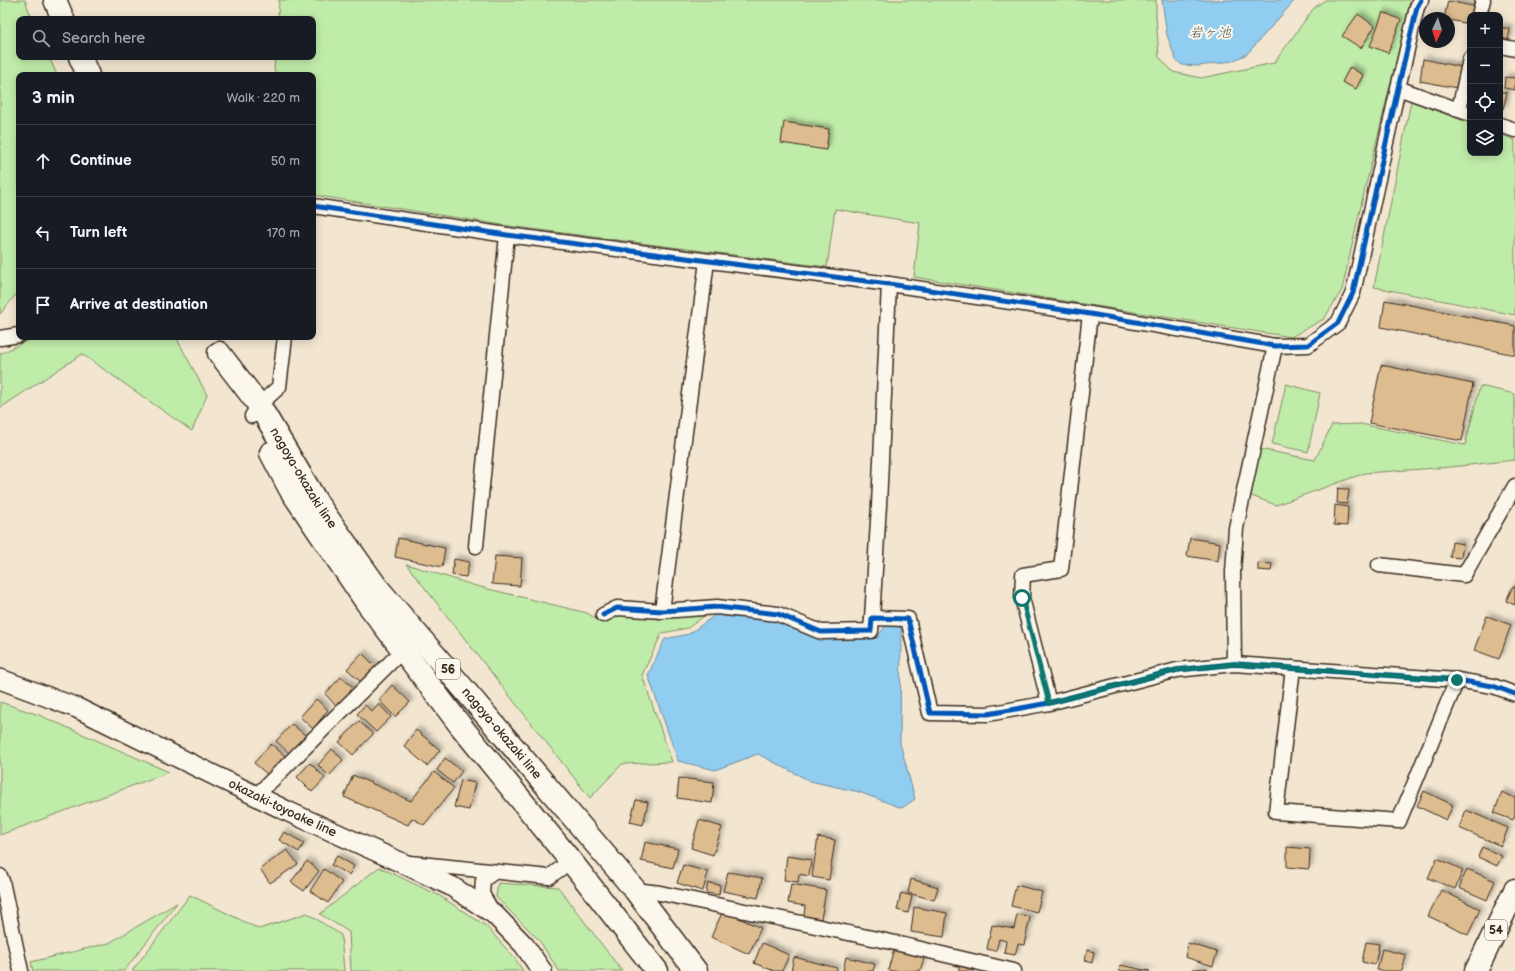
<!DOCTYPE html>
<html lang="en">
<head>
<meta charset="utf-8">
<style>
	:root { --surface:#171b24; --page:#20242c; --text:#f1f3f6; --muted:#9ea1a6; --line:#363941 }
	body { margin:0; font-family:"Balsamiq Sans","Klee One",sans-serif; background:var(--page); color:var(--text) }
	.controls { position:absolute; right:12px; top:12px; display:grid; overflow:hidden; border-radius:8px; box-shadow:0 2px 10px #0003 }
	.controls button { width:36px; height:36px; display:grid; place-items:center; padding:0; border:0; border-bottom:1px solid var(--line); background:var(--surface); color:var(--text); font:20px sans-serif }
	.compass { position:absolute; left:1419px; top:12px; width:36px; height:36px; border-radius:50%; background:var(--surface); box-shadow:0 2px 10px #0003; rotate:184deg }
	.stop { position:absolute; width:12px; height:12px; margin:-9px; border:3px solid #0f766e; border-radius:50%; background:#fff }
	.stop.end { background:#0f766e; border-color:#fff; box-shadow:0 1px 4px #0008 }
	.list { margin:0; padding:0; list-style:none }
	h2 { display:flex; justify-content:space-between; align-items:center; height:52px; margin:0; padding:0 16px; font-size:17px }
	h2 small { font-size:13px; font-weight:400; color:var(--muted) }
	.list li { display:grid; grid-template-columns:26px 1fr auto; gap:12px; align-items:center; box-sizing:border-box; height:72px; padding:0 16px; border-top:1px solid var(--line) }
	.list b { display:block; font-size:15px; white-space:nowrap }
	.list em { font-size:13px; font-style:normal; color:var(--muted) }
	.icon { flex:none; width:22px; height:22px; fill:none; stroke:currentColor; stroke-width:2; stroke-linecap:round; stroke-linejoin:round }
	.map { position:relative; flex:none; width:1515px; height:971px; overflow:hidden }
	.search { position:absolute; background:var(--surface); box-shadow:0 2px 10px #0003; left:16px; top:16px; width:300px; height:44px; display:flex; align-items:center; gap:10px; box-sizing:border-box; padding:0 14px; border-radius:8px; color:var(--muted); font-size:15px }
	.panel { position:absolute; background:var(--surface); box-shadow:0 2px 10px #0003; left:16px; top:72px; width:300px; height:268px; border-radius:8px }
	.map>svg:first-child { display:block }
	.green { fill:#c0eca9; stroke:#7e8b64 }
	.water { fill:#91cdf1; stroke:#6f8c9d }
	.building { fill:#ddbd90; stroke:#3b2a1e; filter:url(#shadow) }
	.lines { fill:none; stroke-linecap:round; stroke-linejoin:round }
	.street-casing { stroke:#3b2a1e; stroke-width:17 }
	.secondary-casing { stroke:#3b2a1e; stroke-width:22 }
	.primary-casing { stroke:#3b2a1e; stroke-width:25 }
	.street { stroke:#fbf7ec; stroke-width:14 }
	.secondary { stroke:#fbf7ec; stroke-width:19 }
	.primary { stroke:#fbf7ec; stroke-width:22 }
	.cycleway-casing { stroke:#fbf7ec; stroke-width:8 }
	.cycleway { stroke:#0057b8; stroke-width:5 }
	.route { stroke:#0f766e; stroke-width:5 }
	.labels { text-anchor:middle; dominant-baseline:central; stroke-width:4; stroke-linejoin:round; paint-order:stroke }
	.shield { fill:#fbf7ec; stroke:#75685c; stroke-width:1 }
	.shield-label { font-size:12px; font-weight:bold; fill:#3b2a1e }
	.street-label { font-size:13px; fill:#3b2a1e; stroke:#fbf7ec }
	.water-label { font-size:14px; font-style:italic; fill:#505353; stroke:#fbf7ec }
</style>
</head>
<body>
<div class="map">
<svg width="1515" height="971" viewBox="0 0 1515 971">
	<defs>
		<filter id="shadow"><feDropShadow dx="3.5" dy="-3.5" stdDeviation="2" flood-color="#0004"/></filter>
	</defs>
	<rect width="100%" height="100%" fill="#f2e6d0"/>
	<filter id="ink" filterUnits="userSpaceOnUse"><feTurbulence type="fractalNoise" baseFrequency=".025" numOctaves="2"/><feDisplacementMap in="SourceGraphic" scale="8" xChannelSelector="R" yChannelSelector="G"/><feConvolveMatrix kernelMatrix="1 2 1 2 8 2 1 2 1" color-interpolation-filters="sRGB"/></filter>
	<g filter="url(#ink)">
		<g class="green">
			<path d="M0 0H25L32 19H19V57H49L57 75H19V291L0 314Z"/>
			<path d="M279 0H1156V17L1159 57 1173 72 1201 78 1274 63 1314 8 1325 0H1411L1362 201 1342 290 1324 319 1291 337 914 277 920 223 835 209 827 267 509 226 313 195V75H276L274 69 275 57H313V19H278Z"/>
			<path d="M1411 101 1470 123V153H1500V134L1515 140V315L1374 287Z"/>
			<path d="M34 337H176L207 395 192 431 82 354 0 408V353H2Z"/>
			<path d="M1286 384 1320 393 1308 452 1272 444Z"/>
			<path d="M1480 386 1515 394V460L1451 467 1365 473 1276 505 1249 495 1259 449 1315 460 1332 425 1361 424 1465 445Z"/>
			<path d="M406 564 476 586 587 613 602 623 618 615 660 619 708 613 688 628 662 633 642 675 672 762 622 764 590 798Z"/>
			<path d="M0 702 39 715 169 772 0 835Z"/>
			<path d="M379 867 440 896 486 926 516 960 523 971H351L349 932 320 914Z"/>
			<path d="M498 883 558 887 622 971H559L539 940 496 897Z"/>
			<path d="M190 895 259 929 307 913 341 935 344 971H132Z"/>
			<path d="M177 903 124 971H33L31 962 109 943Z"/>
		</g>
		<g class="water">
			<path d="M1162 0H1295L1247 54 1232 61 1199 66 1182 65 1176 60 1167 35Z"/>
			<path d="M715 615 775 621 815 638H877L886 625 901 627 900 743 915 799 902 808 859 792 810 781 758 754 715 770 678 761 648 675 665 639 689 634Z"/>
		</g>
		<g class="building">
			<path d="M1448 1 1477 7 1475 15H1470V24L1449 20V18H1444Z"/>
			<path d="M1383 12 1401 20 1388 53 1370 46Z"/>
			<path d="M1358 14 1375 26 1361 48 1342 36Z"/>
			<path d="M1500 27 1510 29 1508 41 1500 40Z"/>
			<path d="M1423 59 1461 67 1457 88 1420 81Z"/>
			<path d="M1350 67 1363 75 1356 89 1342 82Z"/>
			<path d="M1505 77 1515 78V90L1504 88Z"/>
			<path d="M1500 91 1507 93 1503 109 1500 108Z"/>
			<path d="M784 122 829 129 826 150 781 143Z"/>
			<path d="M1385 300 1515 326V355L1381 327Z"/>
			<path d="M1381 365 1473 384 1462 441 1369 423Z"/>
			<path d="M1338 488 1349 490 1347 504 1337 503Z"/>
			<path d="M1335 505 1348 507 1347 526 1334 525Z"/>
			<path d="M398 538 445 548 442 567 395 557Z"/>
			<path d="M1190 538 1220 543 1218 561 1187 556Z"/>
			<path d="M1452 542 1463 544 1461 558 1450 557Z"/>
			<path d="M495 556 522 558 520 586 492 584Z"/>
			<path d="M454 559 469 562 466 577 452 575Z"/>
			<path d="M1258 563 1272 564 1271 571 1258 570Z"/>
			<path d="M1513 586 1515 587V605L1506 601Z"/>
			<path d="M1487 616 1511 625 1499 659 1474 650Z"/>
			<path d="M362 653 376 667 361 682 347 669Z"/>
			<path d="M341 677 354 688 337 707 325 694Z"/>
			<path d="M392 685 410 702 395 717 379 700Z"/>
			<path d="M316 699 328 710 313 729 300 717Z"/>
			<path d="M379 704 391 717 376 732 357 714 365 705 372 712Z"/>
			<path d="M359 721 373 734 353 755 339 742Z"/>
			<path d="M292 724 306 736 290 754 276 741Z"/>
			<path d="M416 730 440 750 427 766 404 746Z"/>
			<path d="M271 744 285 756 268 775 254 763Z"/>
			<path d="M332 749 343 760 329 776 318 765Z"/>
			<path d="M445 758 462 771 453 783 437 770Z"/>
			<path d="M310 763 325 778 312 792 297 777Z"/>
			<path d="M434 772 454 788 424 825 412 818 408 825 344 797 353 775 411 801Z"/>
			<path d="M679 778 714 782 712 803 677 798Z"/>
			<path d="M461 780 475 783 469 810 454 807Z"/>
			<path d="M1424 791 1453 805 1446 820 1417 806Z"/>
			<path d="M1502 792 1515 798V816L1513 820 1494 813Z"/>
			<path d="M636 800 648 802 643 825 630 822Z"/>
			<path d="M1466 810 1508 828 1501 846 1459 828Z"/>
			<path d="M699 820 722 827 713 855 691 848Z"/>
			<path d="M284 832 304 843 299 852 279 840Z"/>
			<path d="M818 837 835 840 829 880 812 877Z"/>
			<path d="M645 842 678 849 673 868 641 861Z"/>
			<path d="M1287 847 1310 849 1309 869 1287 867Z"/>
			<path d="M1482 847 1502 856 1497 866 1478 857Z"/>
			<path d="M287 850 298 864 270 883 260 869Z"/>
			<path d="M337 856 354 866 349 875 331 865Z"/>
			<path d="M787 856 811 860 809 876 799 874 798 882 784 880Z"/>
			<path d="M1437 858 1463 870 1455 889 1428 878Z"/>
			<path d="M307 861 319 871 304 891 291 882Z"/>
			<path d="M683 865 708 872 703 891 677 883Z"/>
			<path d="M324 869 342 882 328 903 310 891Z"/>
			<path d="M1467 869 1495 881 1487 900 1459 888Z"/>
			<path d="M728 872 762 878 758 898 723 891Z"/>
			<path d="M911 879 938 887 934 900 908 893Z"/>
			<path d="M708 883 720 885 719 895 706 893Z"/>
			<path d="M791 884 826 890 821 919 804 916 805 906 788 903Z"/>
			<path d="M1016 885 1042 892 1037 912 1011 906Z"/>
			<path d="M1441 890 1480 909 1468 935 1428 916Z"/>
			<path d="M901 893 912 896 908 913 897 910Z"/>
			<path d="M914 907 947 913 944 937 911 932Z"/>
			<path d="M723 911 761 928 749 954 711 937Z"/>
			<path d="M1017 914 1030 917 1024 945 1018 944 1015 955 1004 953 1006 941 999 939 996 951 987 949 992 925 1014 929Z"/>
			<path d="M1366 942 1379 944 1375 965 1362 962Z"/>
			<path d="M762 943 789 955 782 971H774L754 963Z"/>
			<path d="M1188 943 1217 952 1213 966 1185 957Z"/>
			<path d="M894 949 924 958 920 971H893L888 970Z"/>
			<path d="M1382 949 1406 955 1402 971H1383L1377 970Z"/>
			<path d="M1087 950 1094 952 1092 963 1085 961Z"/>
			<path d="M794 957 837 968V971H791Z"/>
			<path d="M846 957 875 964 873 971H843Z"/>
			<path d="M1120 965 1150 971H1119Z"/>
			<path d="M960 966 975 971H958Z"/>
			<path d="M1207 968V971H1193V969Z"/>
		</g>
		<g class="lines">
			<defs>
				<g id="street">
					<path d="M1479 15 1483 0"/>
					<path d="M1500 46 1515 49"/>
					<path d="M1398 88 1470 114"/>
					<path d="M1459 110 1470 59"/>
					<path d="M1500 125 1515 130"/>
					<path d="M313 206 507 235 889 284 1090 314 1275 346 1308 345 1338 323 1353 293 1398 88 1417 7 1421 0"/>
					<path d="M0 338 19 335"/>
					<path d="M252 416 259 405 279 387 285 337"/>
					<path d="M476 546 507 235"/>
					<path d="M1379 565 1464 575 1515 486"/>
					<path d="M662 611 707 261"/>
					<path d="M603 615 617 608 662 611 717 607 778 614 821 632 871 631 872 618 908 619 930 713 988 714 1049 703 1177 670 1234 664 1457 680 1493 686 1515 694"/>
					<path d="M872 618 879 505 889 284"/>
					<path d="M1234 664 1233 572 1236 528 1275 346"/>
					<path d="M1293 668 1276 812 1399 821 1457 680"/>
					<path d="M1049 703 1022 598 1023 575 1061 569 1090 314"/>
					<path d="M256 796 403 650"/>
					<path d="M410 863 549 877 571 861"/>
					<path d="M0 876 2 881 21 971"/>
					<path d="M635 890 660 893 891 942 1014 971"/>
					<path d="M492 911 482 894 483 880 494 872"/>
				</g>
				<g id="secondary">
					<path id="s1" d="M0 679 77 708 289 812 400 862 451 886 494 914 524 945 542 971"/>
				</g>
				<g id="primary">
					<path d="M55 0 63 19"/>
					<path d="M80 57 88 75"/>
					<path id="s2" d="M219 353 259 405 319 506 376 586 635 890 696 971"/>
					<path d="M271 453 290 489 367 603 460 725 574 865 657 971"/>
					<path d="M1476 971 1515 890"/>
				</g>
			</defs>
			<use href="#street" class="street-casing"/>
			<use href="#secondary" class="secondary-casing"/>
			<use href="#primary" class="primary-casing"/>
			<use href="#street" class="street"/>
			<use href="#secondary" class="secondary"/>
			<use href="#primary" class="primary"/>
			<defs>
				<g id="cycleway">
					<path d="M313 206 507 235 889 284 1090 314 1275 346 1308 345 1338 323 1353 293 1398 88 1417 7 1421 0"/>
					<path d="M603 615 617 608 662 611 717 607 778 614 821 632 871 631 872 618 908 619 930 713 988 714 1049 703 1177 670 1234 664 1457 680 1493 686 1515 694"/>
				</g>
			</defs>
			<use href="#cycleway" class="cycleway-casing"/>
			<use href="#cycleway" class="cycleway"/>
		</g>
	</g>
	<g class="lines" filter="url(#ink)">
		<path class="route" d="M1022 598 1049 703 1177 670 1234 664 1457 680"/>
	</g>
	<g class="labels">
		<g class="shield">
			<rect x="436" y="659" width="24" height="20" rx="3"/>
			<rect x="1485" y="920" width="22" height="20" rx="3"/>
		</g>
		<g class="shield-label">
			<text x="448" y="669">56</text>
			<text x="1496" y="930">54</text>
		</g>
		<g class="street-label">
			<text stroke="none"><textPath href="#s2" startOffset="151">nagoya-okazaki line</textPath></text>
			<text stroke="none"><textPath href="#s2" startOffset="475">nagoya-okazaki line</textPath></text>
			<text stroke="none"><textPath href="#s1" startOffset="311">okazaki-toyoake line</textPath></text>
		</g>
		<g class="water-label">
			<text x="1210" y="32">岩ヶ池</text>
		</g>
	</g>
</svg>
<div class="controls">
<button>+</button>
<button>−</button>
<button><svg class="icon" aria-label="locate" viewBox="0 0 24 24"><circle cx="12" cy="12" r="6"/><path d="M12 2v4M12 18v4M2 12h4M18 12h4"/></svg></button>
<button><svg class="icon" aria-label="layers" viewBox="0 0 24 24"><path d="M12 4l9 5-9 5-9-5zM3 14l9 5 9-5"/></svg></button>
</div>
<svg class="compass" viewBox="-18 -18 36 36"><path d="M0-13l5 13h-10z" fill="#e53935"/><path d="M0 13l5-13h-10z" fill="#9ea1a6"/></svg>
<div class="stop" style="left:1022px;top:598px"></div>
<div class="stop end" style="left:1457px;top:680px"></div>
<div class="search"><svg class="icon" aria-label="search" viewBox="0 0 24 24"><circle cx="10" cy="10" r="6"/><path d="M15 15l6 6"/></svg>Search here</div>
<section class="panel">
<h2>3 min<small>Walk · 220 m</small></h2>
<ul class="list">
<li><svg class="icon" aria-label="ahead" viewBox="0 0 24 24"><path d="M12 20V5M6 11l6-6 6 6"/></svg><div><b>Continue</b></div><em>50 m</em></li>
<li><svg class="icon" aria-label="left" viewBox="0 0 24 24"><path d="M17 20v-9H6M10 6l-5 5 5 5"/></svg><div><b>Turn left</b></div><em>170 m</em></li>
<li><svg class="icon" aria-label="arrive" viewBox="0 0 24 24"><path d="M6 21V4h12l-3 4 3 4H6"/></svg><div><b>Arrive at destination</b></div></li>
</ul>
</section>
</div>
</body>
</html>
